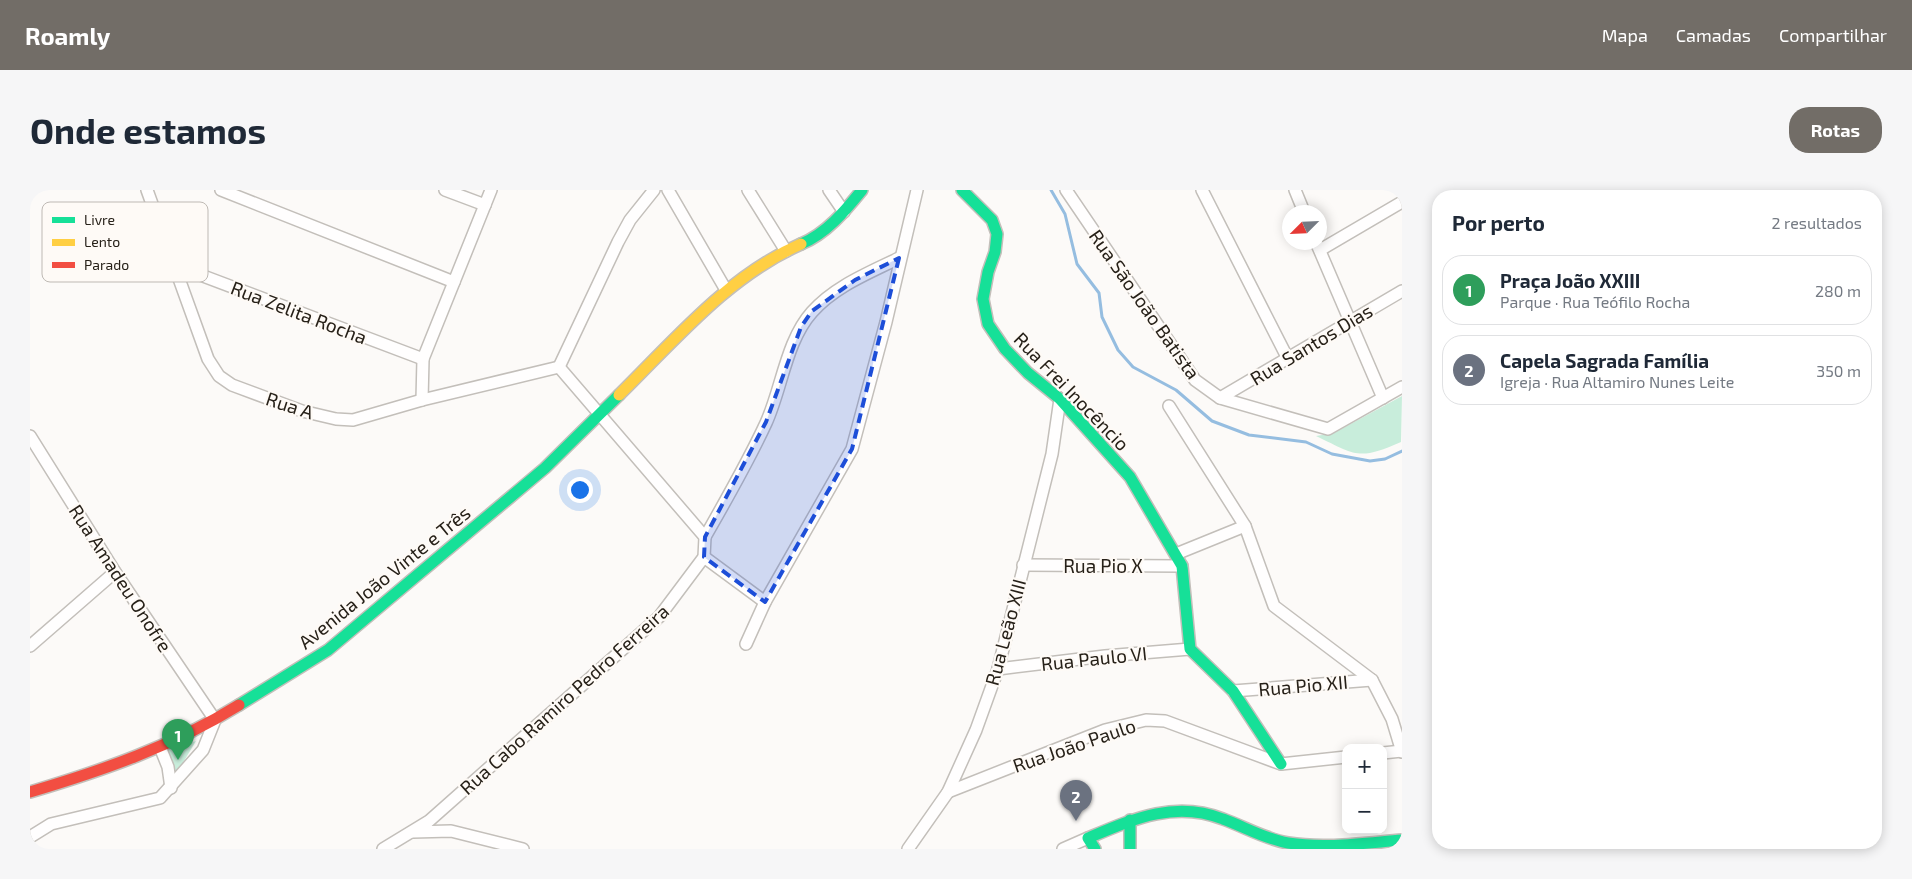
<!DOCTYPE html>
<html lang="pt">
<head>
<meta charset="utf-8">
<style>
	:root { --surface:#fff; --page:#f6f6f7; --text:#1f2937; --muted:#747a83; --line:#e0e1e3; --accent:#726d67 }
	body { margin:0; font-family:"Exo 2",sans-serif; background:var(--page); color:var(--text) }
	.controls { position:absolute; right:15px; bottom:15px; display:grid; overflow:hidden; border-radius:10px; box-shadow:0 2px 12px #0003 }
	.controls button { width:45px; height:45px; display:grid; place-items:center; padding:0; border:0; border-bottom:1px solid var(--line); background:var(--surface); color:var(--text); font:25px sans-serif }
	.compass { position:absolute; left:1252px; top:15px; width:45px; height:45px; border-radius:50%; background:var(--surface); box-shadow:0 2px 12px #0003; rotate:246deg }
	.you { position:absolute; left:549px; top:299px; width:18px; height:18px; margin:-12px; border:4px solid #fff; border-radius:50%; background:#1a73e8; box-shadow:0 0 0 8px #1a73e833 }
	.badge { display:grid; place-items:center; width:32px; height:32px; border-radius:50%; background:var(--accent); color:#fff; font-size:16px; font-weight:700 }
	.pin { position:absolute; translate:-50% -41px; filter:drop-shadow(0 1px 2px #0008) }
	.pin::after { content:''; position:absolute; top:26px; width:18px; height:15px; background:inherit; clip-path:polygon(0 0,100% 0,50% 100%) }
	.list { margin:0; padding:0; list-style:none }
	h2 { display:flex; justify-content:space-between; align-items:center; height:65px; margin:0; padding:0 20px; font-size:21px }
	h2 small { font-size:16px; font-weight:400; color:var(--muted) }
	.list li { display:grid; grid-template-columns:32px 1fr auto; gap:15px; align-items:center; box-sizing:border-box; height:70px; margin:0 10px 10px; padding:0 10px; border:1px solid var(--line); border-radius:20px }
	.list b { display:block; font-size:19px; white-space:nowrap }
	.list p { margin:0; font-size:16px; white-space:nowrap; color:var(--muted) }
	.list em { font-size:16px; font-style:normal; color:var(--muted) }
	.map { position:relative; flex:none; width:1372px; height:659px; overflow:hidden; border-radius:20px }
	header { display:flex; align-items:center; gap:30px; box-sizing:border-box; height:70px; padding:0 25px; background:var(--accent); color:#fff }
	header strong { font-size:24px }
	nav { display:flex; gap:28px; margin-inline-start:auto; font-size:18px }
	.intro { display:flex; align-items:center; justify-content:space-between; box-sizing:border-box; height:120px; padding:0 30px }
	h1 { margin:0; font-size:35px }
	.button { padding:12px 22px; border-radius:20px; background:var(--accent); color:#fff; font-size:18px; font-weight:700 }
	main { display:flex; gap:30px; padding:0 30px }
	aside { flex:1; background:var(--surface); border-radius:20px; box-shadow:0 2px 12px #0003 }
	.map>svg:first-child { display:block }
	.green { fill:#c8eddb }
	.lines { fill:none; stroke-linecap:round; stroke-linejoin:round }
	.stream { stroke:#95bde0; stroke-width:3 }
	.street-casing { stroke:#c3bfba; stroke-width:14 }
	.fast-casing { stroke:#c3bfba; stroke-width:14 }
	.slow-casing { stroke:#c3bfba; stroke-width:14 }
	.jam-casing { stroke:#c3bfba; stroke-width:14 }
	.street { stroke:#fffefe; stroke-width:11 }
	.fast { stroke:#16e098; stroke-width:11 }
	.slow { stroke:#ffcf43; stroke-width:11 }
	.jam { stroke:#f24e42; stroke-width:11 }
	.marked { fill:#1d4ed8; fill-opacity:0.2; stroke:#1d4ed8; stroke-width:4; stroke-dasharray:10 6; stroke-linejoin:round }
	.labels { text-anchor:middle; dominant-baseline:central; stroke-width:4.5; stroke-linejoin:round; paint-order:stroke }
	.street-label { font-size:19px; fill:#272119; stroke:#fefaf6 }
	.key { fill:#fefaf6; stroke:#beb9b4; stroke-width:1 }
	.key-label { font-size:14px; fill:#272119 }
</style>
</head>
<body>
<header>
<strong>Roamly</strong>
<nav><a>Mapa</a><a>Camadas</a><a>Compartilhar</a></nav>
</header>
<div class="intro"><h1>Onde estamos</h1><a class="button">Rotas</a></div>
<main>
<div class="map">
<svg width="1372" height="659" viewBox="0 0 1372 659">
	<rect width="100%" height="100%" fill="#fcfaf8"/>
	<g class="green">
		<path d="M1372 206 1371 252C1328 271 1326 265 1286 246L1304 243Z"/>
		<path d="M166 551 145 586 137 560Z"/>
	</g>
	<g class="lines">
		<path class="stream" d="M1021 0 1035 24 1047 74 1069 103 1072 127 1088 160 1103 177 1146 200 1182 231 1219 245 1276 252 1302 264 1340 271 1355 269 1372 261"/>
		<defs>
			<g id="street">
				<path d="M117 0 178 169 189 186 202 195 272 221 306 229 323 230 392 210 529 177"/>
				<path d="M191 0 424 92"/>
				<path d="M415 0 455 15"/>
				<path d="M638 0 696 100"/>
				<path d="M718 0 756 61"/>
				<path d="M799 0 814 22"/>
				<path d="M1036 0 1165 190 1190 208 1298 239 1372 197"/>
				<path d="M1172 0 1257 167"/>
				<path d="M1265 0 1274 22"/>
				<path d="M1286 52 1353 208"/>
				<path d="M1290 60 1372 12"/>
				<path d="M144 75 393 169"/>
				<path d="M529 177 588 52 600 30 624 0"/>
				<path d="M1190 208 1372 101"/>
				<path d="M392 210 393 169 461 0"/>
				<path d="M1139 216 1215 336 1244 416 1342 490 1362 529 1372 562"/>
				<path d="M0 246 85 382 185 530 173 560 130 608 21 634 0 647"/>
				<path d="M675 347C696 310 718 272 736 233 752 198 756 151 782 122 805 96 839 83 869 68"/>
				<path d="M1146 364 1215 336"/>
				<path d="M674 367 735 412 822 259 856 132 887 0"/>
				<path d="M993 375 1152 376"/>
				<path d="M716 454 735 412"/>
				<path d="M0 456 85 382"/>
				<path d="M968 479 1075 466 1160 459"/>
				<path d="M1203 501 1342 490"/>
				<path d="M130 557 138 577 141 598"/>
				<path d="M1353 563 1372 561"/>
				<path d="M918 602 1075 540 1116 530 1135 531 1251 574 1316 567"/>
				<path d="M383 642 421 641 493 659"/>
				<path d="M353 659 399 631 629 427 674 367 675 347 529 177"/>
				<path d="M878 659 918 602 946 540 968 479 1022 264 1030 209"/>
				<path d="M1033 659 1058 648"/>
			</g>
			<g id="fast">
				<path d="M932 0 962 30 967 44 965 62 958 82 953 109 958 134 975 159 998 183 1030 209 1100 287 1152 376 1160 459 1203 501 1251 574"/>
				<path d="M771 54C796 44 815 21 832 0"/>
				<path d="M209 515 298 460 515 278 589 205"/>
				<path d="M1100 630V659"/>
				<path d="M1065 659 1058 648C1103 629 1145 610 1193 629 1215 637 1235 649 1258 653 1295 659 1335 653 1372 650"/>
			</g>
			<path id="slow" d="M589 205C645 150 698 86 771 54"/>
			<path id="jam" d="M0 602C74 580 143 556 209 515"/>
		</defs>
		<use href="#street" class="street-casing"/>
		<use href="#fast" class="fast-casing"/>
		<use href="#slow" class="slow-casing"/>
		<use href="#jam" class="jam-casing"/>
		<use href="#street" class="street"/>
		<use href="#fast" class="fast"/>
		<use href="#slow" class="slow"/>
		<use href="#jam" class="jam"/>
	</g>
	<path class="marked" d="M869 68 822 259 735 412 674 367 675 347 736 232 771 137 782 121 825 90Z"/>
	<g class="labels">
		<g class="street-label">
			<text transform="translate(1115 114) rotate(55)">Rua São João Batista</text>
			<text transform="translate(269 122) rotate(21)">Rua Zelita Rocha</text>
			<text transform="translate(1281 154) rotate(-31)">Rua Santos Dias</text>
			<text transform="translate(1042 201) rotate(46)">Rua Frei Inocêncio</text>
			<text transform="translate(260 215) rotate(18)">Rua A</text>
			<text x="1073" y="375">Rua Pio X</text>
			<text transform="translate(354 387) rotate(-39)">Avenida João Vinte e Três</text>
			<text transform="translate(91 388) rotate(57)">Rua Amadeu Onofre</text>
			<text transform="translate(975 442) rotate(-75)">Rua Leão XIII</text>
			<text transform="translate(1064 468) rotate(-6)">Rua Paulo VI</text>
			<text transform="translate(1273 495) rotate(-5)">Rua Pio XII</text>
			<text transform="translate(534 509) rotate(-42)">Rua Cabo Ramiro Pedro Ferreira</text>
			<text transform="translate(1044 555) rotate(-19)">Rua João Paulo</text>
		</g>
	</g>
	<rect x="12" y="12" width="166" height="80" rx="8" class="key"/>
	<rect x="22" y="27" width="23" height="6" fill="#16e098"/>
	<rect x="22" y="49" width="23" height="7" fill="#ffcf43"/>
	<rect x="22" y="72" width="23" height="6" fill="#f24e42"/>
	<g class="key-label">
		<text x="54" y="35">Livre</text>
		<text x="54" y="57">Lento</text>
		<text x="54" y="80">Parado</text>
	</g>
</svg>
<div class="controls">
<button>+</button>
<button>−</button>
</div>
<svg class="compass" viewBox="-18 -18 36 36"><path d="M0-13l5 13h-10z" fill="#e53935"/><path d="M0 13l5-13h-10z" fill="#747a83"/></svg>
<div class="you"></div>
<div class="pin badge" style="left:148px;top:570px;background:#2e9e5b">1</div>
<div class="pin badge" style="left:1046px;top:631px;background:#6b7280">2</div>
</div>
<aside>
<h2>Por perto<small>2 resultados</small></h2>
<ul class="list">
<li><span class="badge" style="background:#2e9e5b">1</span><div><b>Praça João XXIII</b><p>Parque · Rua Teófilo Rocha</p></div><em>280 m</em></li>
<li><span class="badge" style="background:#6b7280">2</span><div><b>Capela Sagrada Família</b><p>Igreja · Rua Altamiro Nunes Leite</p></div><em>350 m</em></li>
</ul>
</aside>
</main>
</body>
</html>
